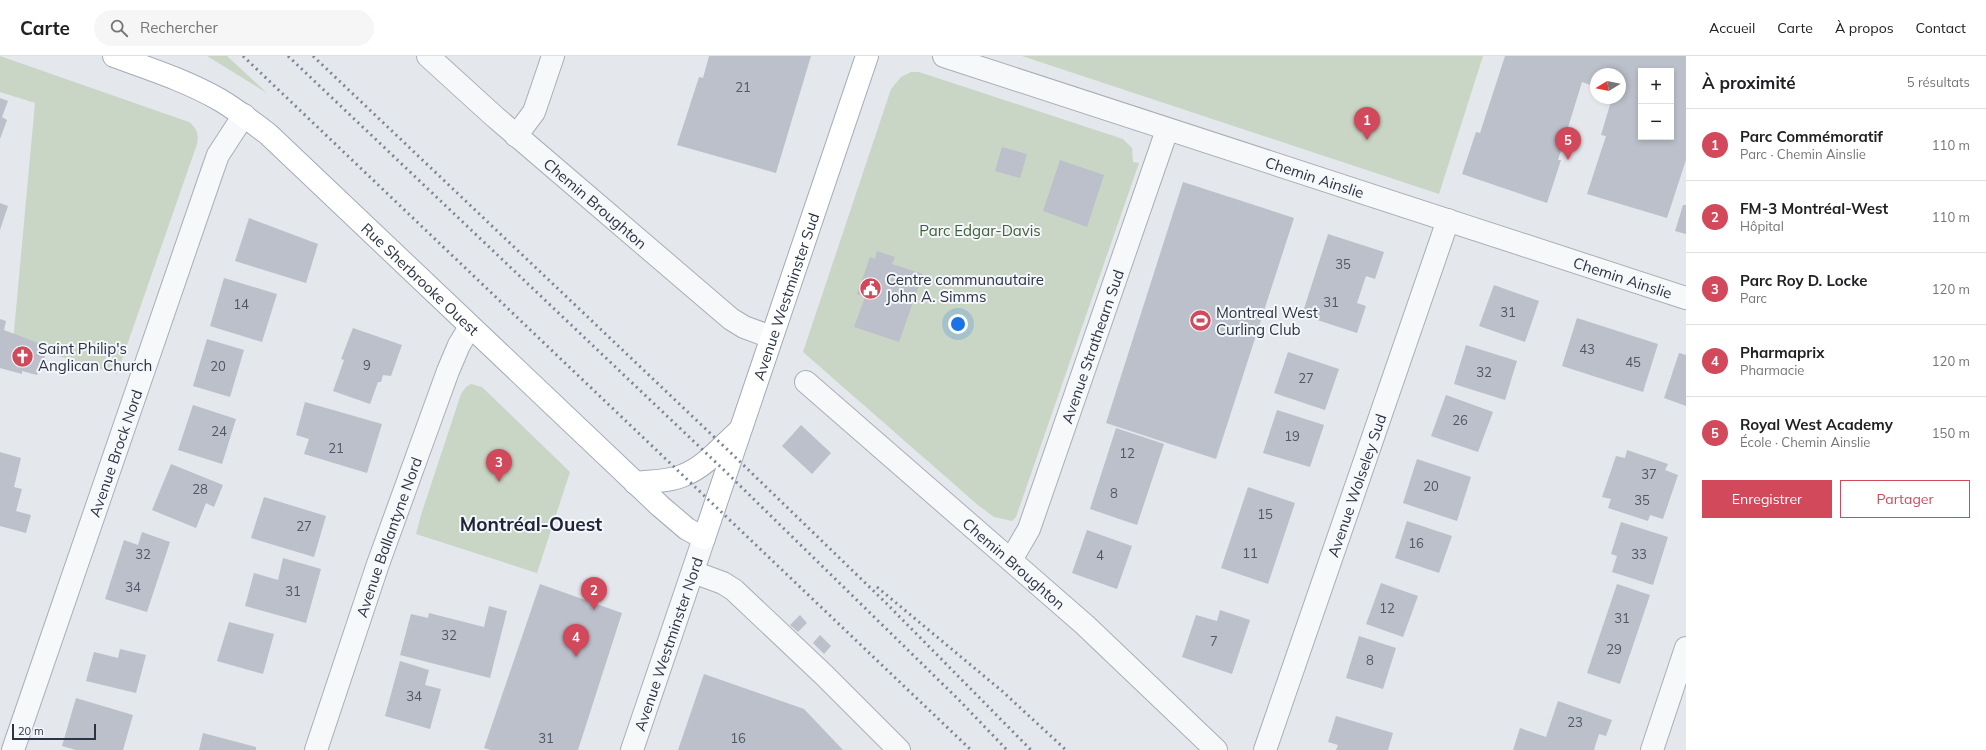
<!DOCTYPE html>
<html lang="fr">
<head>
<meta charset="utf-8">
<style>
	:root { --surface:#fff; --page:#f6f6f6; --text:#202124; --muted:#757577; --line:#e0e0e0; --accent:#d1495b }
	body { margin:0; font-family:Mulish,sans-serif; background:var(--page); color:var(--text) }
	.controls { position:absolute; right:12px; top:12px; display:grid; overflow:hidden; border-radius:0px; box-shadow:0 2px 6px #0003 }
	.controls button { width:36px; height:36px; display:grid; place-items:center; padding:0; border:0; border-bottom:1px solid var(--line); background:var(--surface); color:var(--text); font:20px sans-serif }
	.compass { position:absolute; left:1590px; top:12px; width:36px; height:36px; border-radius:50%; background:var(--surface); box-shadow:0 2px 6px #0003; rotate:260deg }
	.scale { position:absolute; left:12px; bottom:10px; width:84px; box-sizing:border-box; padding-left:4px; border:2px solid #2b3445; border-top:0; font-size:11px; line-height:14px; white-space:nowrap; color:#2b3445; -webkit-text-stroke:3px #f4f6f9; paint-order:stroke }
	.you { position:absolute; left:958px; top:268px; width:14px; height:14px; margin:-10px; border:3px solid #fff; border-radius:50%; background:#1a73e8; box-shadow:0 0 0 6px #1a73e833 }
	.badge { display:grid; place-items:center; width:26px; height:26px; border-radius:50%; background:var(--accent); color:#fff; font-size:13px; font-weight:700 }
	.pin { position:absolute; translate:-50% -33px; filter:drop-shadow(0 1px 2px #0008) }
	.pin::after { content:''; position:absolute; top:21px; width:14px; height:12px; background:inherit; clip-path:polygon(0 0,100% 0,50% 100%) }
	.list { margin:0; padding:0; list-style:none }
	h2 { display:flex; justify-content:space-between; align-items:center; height:52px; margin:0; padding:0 16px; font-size:17px }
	h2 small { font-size:13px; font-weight:400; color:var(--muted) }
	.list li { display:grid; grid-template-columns:26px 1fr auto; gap:12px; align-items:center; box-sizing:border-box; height:72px; padding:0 16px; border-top:1px solid var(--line) }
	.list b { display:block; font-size:15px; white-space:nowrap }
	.list p { margin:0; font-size:13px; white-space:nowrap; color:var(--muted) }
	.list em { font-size:13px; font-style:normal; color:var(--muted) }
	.actions { display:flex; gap:8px; padding:12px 16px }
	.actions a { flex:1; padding:9px 0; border:1px solid var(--accent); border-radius:0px; text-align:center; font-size:14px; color:var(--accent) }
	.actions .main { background:var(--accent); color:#fff }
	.icon { flex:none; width:22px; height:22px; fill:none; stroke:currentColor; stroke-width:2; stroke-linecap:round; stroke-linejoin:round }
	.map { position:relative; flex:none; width:1686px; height:694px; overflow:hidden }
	header { display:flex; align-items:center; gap:24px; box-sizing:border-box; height:56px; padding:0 20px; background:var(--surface); border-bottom:1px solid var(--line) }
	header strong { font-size:19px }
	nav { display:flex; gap:22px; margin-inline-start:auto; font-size:14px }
	.search { width:280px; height:36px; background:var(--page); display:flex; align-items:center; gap:10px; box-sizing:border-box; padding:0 14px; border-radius:22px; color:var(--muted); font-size:15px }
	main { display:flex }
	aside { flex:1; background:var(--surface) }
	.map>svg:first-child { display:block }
	.green { fill:#c9d6c5 }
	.building { fill:#bbc0ca; fill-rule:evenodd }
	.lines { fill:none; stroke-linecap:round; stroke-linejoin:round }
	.minor-casing { stroke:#a9aeb7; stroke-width:24 }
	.major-casing { stroke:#a3abb8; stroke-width:24 }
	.minor { stroke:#f7f8fa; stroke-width:22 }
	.major { stroke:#fff; stroke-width:22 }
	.rail { stroke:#7d8696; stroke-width:3; stroke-dasharray:2 4; stroke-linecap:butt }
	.labels { text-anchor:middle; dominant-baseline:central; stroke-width:4; stroke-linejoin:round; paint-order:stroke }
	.number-label { font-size:13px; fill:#4f5766 }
	.street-label { font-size:15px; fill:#2b3445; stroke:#f4f6f9 }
	.park-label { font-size:15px; fill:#3f6138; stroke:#f4f6f9 }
	.poi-label { font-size:15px; fill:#2b3445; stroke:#f4f6f9; text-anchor:start }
	.district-label { font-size:19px; font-weight:bold; fill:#1d2536; stroke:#f4f6f9 }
</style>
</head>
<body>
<header>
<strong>Carte</strong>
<div class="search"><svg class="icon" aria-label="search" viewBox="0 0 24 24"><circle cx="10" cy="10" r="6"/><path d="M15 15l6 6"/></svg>Rechercher</div>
<nav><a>Accueil</a><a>Carte</a><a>À propos</a><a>Contact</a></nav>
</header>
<main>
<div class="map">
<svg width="1686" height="694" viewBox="0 0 1686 694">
	<rect width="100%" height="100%" fill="#e4e7ec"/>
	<g class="green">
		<path d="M0 0 189 66C197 72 199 79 197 88L117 318 13 286 35 47 0 36Z"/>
		<path d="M207 0H227L267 37Z"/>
		<path d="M1022 0H1483L1439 138Z"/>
		<path d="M911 16H919L1123 83 1132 92 1133 106 1139 107 1016 461 1012 465 994 461 979 450 803 296 891 33 901 21Z"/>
		<path d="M471 328 482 331 570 416 537 517 416 478 421 459 461 338 466 331Z"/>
	</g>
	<g class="building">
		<path d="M709 0H811L776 117 677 89 699 21 703 22Z"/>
		<path d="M1505 0H1686V104L1667 162 1587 138 1606 80 1601 79 1612 42H1620V18H1596V31L1582 26 1558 104H1561L1547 147 1462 118 1476 76 1480 77ZM1641 15H1671V81H1641Z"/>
		<path d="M0 42 8 45 2 61 7 64 0 83Z"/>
		<path d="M1002 91 1027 98 1020 122 995 115Z"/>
		<path d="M1060 104 1104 119 1087 171 1043 155Z"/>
		<path d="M1183 126 1294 162 1216 403 1106 367Z"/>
		<path d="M0 147 8 150 0 174Z"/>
		<path d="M1683 149H1686V178L1675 175Z"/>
		<path d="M249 162 318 188 306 227 235 205Z"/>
		<path d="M1328 178 1384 196 1375 223 1366 220 1357 247 1366 250 1357 277 1302 259Z"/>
		<path d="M877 195 895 201 892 208 923 218 899 286 854 271 865 241 857 238 870 201 875 203Z"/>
		<path d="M224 222 277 238 262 286 210 270Z"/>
		<path d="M1494 229 1539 245 1525 286 1479 270Z"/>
		<path d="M1577 262 1658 288 1643 336 1562 310Z"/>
		<path d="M0 263 6 265 4 274 49 291 37 319 22 315V318L0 312Z"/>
		<path d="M353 272 402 289 391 320 383 319 381 326H378L370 348 333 335 344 304 341 303Z"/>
		<path d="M207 283 244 294 230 341 193 330Z"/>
		<path d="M1466 289 1517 305 1505 344 1454 328Z"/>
		<path d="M1288 296 1339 313 1325 354 1274 337Z"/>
		<path d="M1679 297 1686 299V350L1664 342Z"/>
		<path d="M1446 339 1493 356 1478 396 1431 380Z"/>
		<path d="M305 346 382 368 367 417 304 398 309 383 296 379Z"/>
		<path d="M193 349 236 363 222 408 178 394Z"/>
		<path d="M1277 354 1324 369 1310 411 1263 397Z"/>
		<path d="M801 369 831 397 812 418 782 390Z"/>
		<path d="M1116 372 1164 388 1137 469 1090 453Z"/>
		<path d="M1627 394 1668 408 1665 414 1678 419 1663 463 1650 459 1648 465 1608 452 1611 443 1602 441 1616 400 1625 402Z"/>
		<path d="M0 396 21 402 14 431 22 433 16 455 31 459 26 477 0 470Z"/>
		<path d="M1417 403 1471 421 1457 465 1403 447Z"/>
		<path d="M171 408 223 429 214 451 206 447 196 472 152 454Z"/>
		<path d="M1248 431 1295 447 1268 528 1221 512Z"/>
		<path d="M264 441 326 460 314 501 251 482Z"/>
		<path d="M1407 465 1452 480 1439 517 1395 502Z"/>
		<path d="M1621 466 1668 481 1653 529 1612 516 1617 500 1611 498Z"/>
		<path d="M1087 474 1132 490 1117 533 1072 517Z"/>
		<path d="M142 476 170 486 147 556 105 543 124 484 138 489Z"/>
		<path d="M283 502 321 513 306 567 245 550 254 517 278 524Z"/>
		<path d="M1381 527 1418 540 1403 581 1366 568Z"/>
		<path d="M540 528 622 557 578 694H491L484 692Z"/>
		<path d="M1617 528 1650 539 1620 628 1587 617Z"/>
		<path d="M489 550 507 555 490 622 400 599 411 558 428 562 429 557 484 571Z"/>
		<path d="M1220 554 1250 564 1232 618 1182 601 1196 559 1217 565Z"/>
		<path d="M800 559 807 567 798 576 790 569Z"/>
		<path d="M229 566 274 578 263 618 217 605Z"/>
		<path d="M820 579 831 590 824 598 813 587Z"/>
		<path d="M1359 580 1396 592 1383 633 1346 622Z"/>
		<path d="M120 593 146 599 136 637 86 625 94 596 118 602Z"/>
		<path d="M400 605 429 614 425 629 441 633 430 673 385 660Z"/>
		<path d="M704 618 804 653 843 694H678Z"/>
		<path d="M76 642 133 659 123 694H76L62 690Z"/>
		<path d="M1558 645 1612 664 1606 680 1599 678 1594 694H1513L1520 672 1546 681Z"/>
		<path d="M1336 660 1393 677 1388 694H1336L1338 689 1328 686Z"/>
		<path d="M203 677 256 691V694H199Z"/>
	</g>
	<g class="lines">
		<defs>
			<g id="minor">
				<path id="s1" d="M428 0 495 61 731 263 744 271 771 281"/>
				<path id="s2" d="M944 0 1686 242"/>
				<path d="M516 80 534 56 553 0"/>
				<path id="s3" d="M806 326 1085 569 1216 694"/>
				<path id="s4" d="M1011 504 1029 473 1167 74"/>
				<path d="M693 516 723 527 734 534 824 619 899 694"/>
				<path id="s5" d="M13 694 213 113 218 99 244 59"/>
				<path id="s6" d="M316 694 378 508 448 315 459 289 470 271"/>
				<path id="s7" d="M632 694 704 482"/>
				<path id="s8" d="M1265 694 1448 164"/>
				<path d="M1652 694 1686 592"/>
			</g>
			<g id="major">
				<path id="s9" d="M114 0C150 13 187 25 220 44 237 54 252 66 268 78L660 450 687 473 704 482 867 0"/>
				<path d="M635 427C651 425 669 426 684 419 705 411 722 390 739 375"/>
			</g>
		</defs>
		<use href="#minor" class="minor-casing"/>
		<use href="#major" class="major-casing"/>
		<use href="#minor" class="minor"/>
		<use href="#major" class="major"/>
		<g class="rail">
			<path d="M243 0 971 694"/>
			<path d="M288 0 726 416 959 644 1007 694"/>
			<path d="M313 0 732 398 886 547 1031 694"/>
			<path d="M877 531 1002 635 1066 694"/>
		</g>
	</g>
	<defs>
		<symbol id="civic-disc" viewBox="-11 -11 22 22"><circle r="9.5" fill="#d1495b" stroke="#f4f6f9"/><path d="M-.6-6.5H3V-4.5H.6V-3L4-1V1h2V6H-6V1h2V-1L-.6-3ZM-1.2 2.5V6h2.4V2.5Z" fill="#fff"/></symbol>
		<symbol id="stadium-disc" viewBox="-11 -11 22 22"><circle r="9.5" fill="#d1495b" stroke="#f4f6f9"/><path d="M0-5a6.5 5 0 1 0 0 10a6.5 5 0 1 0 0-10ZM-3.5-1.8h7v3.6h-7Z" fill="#fff"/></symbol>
		<symbol id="church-disc" viewBox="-11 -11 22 22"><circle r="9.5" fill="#d1495b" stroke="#f4f6f9"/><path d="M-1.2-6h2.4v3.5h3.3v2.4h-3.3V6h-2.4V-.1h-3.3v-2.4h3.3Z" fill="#fff"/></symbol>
	</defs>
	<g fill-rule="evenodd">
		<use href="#civic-disc" x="858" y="220" width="25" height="25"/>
		<use href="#stadium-disc" x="1188" y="252" width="25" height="25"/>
		<use href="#church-disc" x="10" y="288" width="25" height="25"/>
	</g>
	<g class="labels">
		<g class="number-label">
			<text x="743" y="31">21</text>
			<text x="1343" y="208">35</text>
			<text x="1331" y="246">31</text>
			<text x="241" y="248">14</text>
			<text x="1508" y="256">31</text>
			<text x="1587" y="293">43</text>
			<text x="1633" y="306">45</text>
			<text x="367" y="309">9</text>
			<text x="218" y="310">20</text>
			<text x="1484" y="316">32</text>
			<text x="1306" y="322">27</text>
			<text x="1460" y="364">26</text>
			<text x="219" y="375">24</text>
			<text x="1292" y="380">19</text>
			<text x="336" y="392">21</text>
			<text x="1127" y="397">12</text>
			<text x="1649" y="418">37</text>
			<text x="1431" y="430">20</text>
			<text x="200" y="433">28</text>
			<text x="1114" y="437">8</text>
			<text x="1642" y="444">35</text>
			<text x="1265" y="458">15</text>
			<text x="304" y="470">27</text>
			<text x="1416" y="487">16</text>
			<text x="1250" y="497">11</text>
			<text x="143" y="498">32</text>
			<text x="1639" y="498">33</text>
			<text x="1100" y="499">4</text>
			<text x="133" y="531">34</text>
			<text x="293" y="535">31</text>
			<text x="1387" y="552">12</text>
			<text x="1622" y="562">31</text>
			<text x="449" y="579">32</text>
			<text x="1214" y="585">7</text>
			<text x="1614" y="593">29</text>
			<text x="1370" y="604">8</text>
			<text x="414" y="640">34</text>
			<text x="1575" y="666">23</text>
			<text x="546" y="682">31</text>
			<text x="738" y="682">16</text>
		</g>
		<g class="street-label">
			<text stroke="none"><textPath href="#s2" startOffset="390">Chemin Ainslie</textPath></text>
			<text stroke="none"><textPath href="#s1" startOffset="223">Chemin Broughton</textPath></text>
			<text stroke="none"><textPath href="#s2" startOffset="714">Chemin Ainslie</textPath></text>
			<text stroke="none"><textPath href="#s9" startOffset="384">Rue Sherbrooke Ouest</textPath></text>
			<text stroke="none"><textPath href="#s9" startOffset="1024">Avenue Westminster Sud</textPath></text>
			<text stroke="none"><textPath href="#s4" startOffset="229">Avenue Strathearn Sud</textPath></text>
			<text stroke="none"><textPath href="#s5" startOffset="314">Avenue Brock Nord</textPath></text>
			<text stroke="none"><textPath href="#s8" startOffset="280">Avenue Wolseley Sud</textPath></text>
			<text stroke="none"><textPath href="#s6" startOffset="225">Avenue Ballantyne Nord</textPath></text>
			<text stroke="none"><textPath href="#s3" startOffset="276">Chemin Broughton</textPath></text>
			<text stroke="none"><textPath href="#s7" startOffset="112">Avenue Westminster Nord</textPath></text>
		</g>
		<g class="park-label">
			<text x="980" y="174">Parc Edgar-Davis</text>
		</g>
		<g class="poi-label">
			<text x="886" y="223">Centre communautaire<tspan x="886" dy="17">John A. Simms</tspan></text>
			<text x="1216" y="256">Montreal West<tspan x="1216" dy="17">Curling Club</tspan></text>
			<text x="38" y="292">Saint Philip's<tspan x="38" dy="17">Anglican Church</tspan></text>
		</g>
		<g class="district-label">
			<text x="531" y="468">Montréal-Ouest</text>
		</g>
	</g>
</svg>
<div class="controls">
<button>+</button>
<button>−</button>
</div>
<svg class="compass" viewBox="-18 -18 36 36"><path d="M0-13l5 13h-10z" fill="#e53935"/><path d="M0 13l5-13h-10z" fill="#757577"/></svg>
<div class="scale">20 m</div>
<div class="you"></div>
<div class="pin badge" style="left:1367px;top:84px">1</div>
<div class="pin badge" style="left:594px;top:554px">2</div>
<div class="pin badge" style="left:499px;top:426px">3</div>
<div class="pin badge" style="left:576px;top:601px">4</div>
<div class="pin badge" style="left:1568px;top:104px">5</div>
</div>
<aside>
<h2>À proximité<small>5 résultats</small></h2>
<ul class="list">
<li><span class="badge">1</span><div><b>Parc Commémoratif</b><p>Parc · Chemin Ainslie</p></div><em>110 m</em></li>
<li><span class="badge">2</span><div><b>FM-3 Montréal-West</b><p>Hôpital</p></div><em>110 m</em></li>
<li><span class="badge">3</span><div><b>Parc Roy D. Locke</b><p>Parc</p></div><em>120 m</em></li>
<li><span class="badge">4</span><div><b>Pharmaprix</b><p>Pharmacie</p></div><em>120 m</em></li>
<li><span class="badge">5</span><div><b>Royal West Academy</b><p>École · Chemin Ainslie</p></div><em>150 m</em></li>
</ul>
<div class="actions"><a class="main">Enregistrer</a><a>Partager</a></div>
</aside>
</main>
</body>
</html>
